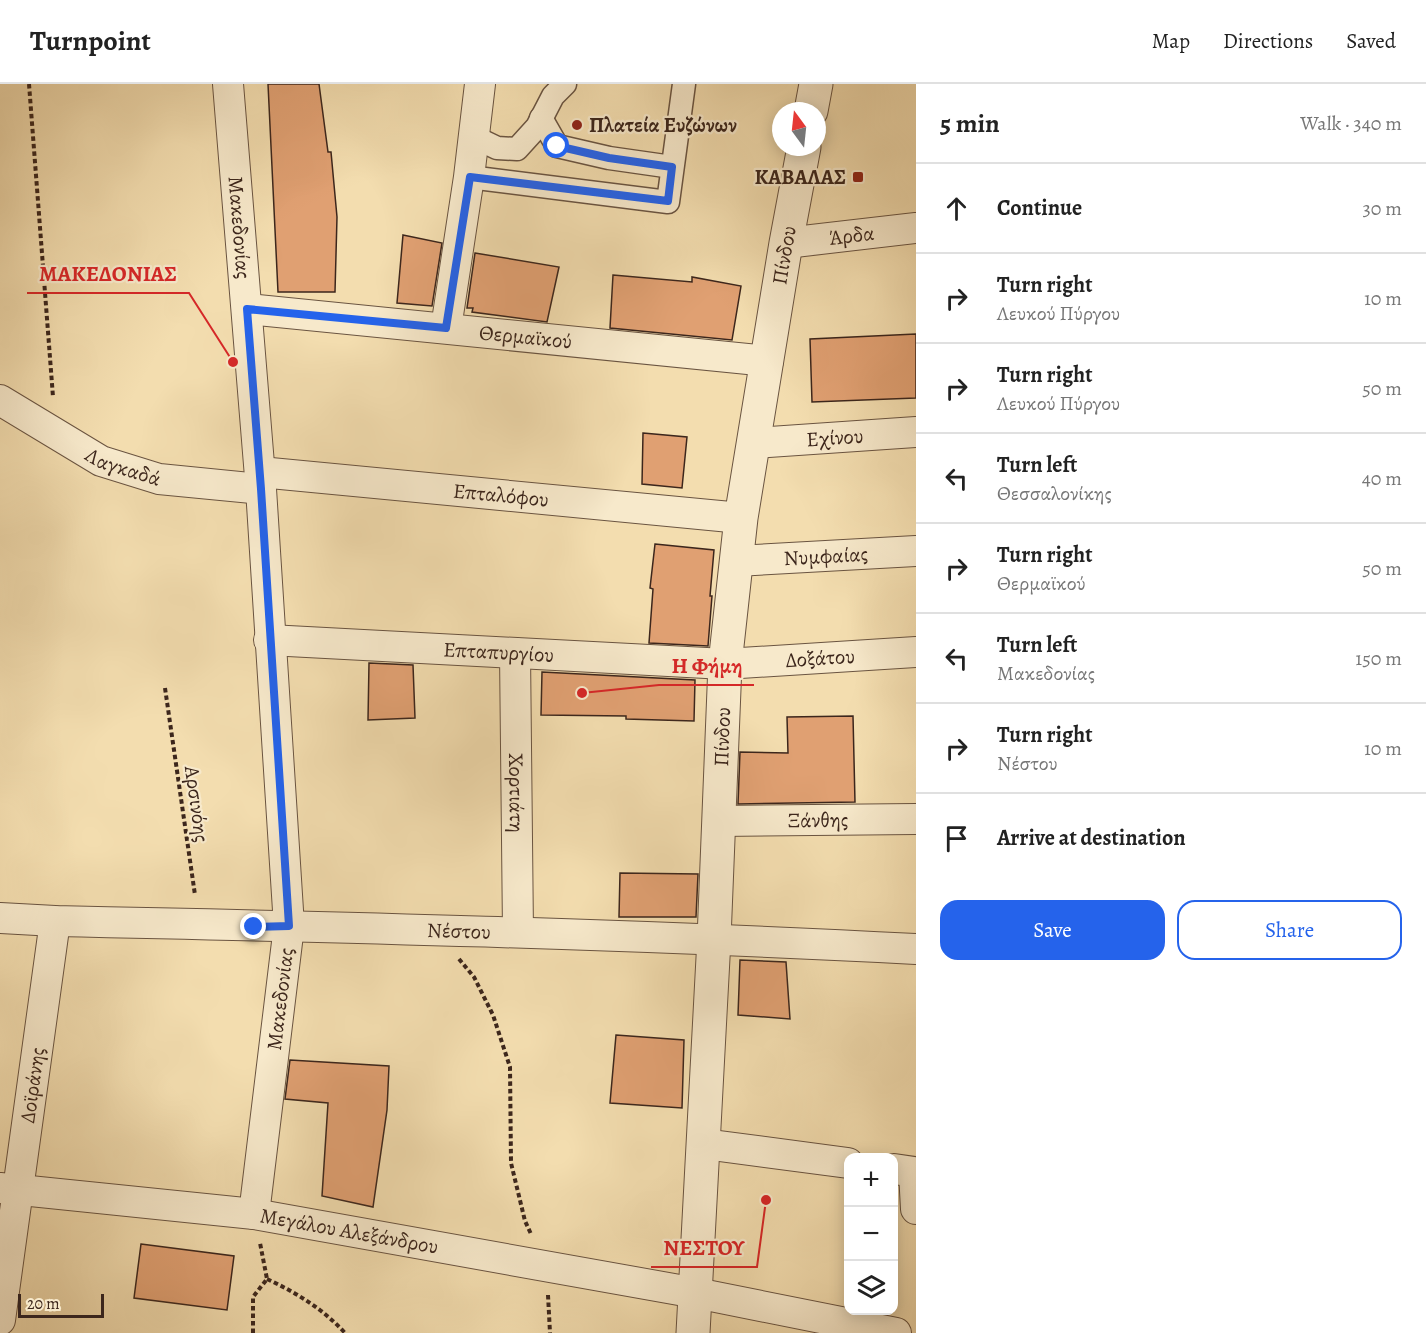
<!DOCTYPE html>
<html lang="en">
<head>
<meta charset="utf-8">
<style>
	:root { --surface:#fff; --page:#f2f2f2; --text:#222; --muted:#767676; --line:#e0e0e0; --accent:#2563eb }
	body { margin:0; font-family:Alegreya,serif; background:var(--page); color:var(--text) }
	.controls { position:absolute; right:18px; bottom:18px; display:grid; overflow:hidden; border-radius:12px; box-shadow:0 3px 15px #0003 }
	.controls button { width:54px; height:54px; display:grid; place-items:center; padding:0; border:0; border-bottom:2px solid var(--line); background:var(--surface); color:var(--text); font:30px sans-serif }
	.compass { position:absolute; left:772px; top:18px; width:54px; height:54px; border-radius:50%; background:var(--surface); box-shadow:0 3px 15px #0003; rotate:345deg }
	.scale { position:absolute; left:18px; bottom:15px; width:86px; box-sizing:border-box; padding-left:6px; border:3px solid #3c261c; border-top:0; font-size:16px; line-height:21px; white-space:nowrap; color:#3c261c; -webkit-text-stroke:4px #f7e9cb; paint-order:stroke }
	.stop { position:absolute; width:18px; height:18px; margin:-14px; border:4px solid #2563eb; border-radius:50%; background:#fff }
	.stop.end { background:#2563eb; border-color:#fff; box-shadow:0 2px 6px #0008 }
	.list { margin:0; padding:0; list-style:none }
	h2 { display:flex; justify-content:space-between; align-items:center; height:78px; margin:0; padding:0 24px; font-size:26px }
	h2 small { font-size:20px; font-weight:400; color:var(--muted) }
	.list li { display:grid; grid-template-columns:39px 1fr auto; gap:18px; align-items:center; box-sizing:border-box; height:90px; padding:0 24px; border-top:2px solid var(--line) }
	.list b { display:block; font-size:22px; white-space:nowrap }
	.list p { margin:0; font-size:20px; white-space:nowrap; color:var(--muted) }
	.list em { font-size:20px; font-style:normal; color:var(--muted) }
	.actions { display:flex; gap:12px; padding:18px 24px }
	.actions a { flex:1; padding:14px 0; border:2px solid var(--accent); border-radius:18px; text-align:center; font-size:21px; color:var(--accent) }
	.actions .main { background:var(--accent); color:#fff }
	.icon { flex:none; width:33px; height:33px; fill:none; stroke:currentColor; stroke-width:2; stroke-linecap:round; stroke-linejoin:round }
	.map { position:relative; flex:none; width:916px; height:1249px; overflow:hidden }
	header { display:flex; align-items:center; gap:36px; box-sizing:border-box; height:84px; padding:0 30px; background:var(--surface); border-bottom:2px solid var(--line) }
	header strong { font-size:28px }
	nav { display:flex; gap:33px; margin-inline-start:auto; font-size:21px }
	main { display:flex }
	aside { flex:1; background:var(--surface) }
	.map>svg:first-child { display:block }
	.building { fill:#e0a072; stroke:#3c261c; stroke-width:1.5 }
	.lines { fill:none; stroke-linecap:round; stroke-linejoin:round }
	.pedestrian-casing { stroke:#6a5441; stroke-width:25 }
	.minor-casing { stroke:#6a5441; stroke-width:32 }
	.tertiary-casing { stroke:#6a5441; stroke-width:35 }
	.path { stroke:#3c261c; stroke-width:4; stroke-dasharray:4.5 3; stroke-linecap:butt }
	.pedestrian { stroke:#f7e9cb; stroke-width:22 }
	.minor { stroke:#f7e9cb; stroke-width:30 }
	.tertiary { stroke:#f7e9cb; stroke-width:33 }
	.route { stroke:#2563eb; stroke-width:8 }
	.poi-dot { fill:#8f2418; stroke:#f7e9cb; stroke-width:2 }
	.labels { text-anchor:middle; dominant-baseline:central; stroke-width:4.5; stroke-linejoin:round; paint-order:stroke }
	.poi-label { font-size:21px; font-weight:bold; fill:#3c261c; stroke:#f7e9cb; text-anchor:start }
	.street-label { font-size:21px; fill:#3c261c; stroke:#f7e9cb }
	.leader { fill:none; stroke:#d62828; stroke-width:2 }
	.callout-dot { fill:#d62828; stroke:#f7e9cb; stroke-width:2 }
	.callout-label { font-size:22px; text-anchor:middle; font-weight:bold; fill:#d62828; stroke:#f7e9cb; stroke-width:4.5; stroke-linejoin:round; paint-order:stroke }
</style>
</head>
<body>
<header>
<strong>Turnpoint</strong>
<nav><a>Map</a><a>Directions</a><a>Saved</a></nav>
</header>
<main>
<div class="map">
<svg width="916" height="1249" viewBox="0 0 916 1249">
	<rect width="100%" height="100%" fill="#f3ddaf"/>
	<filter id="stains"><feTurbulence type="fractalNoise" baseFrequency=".00333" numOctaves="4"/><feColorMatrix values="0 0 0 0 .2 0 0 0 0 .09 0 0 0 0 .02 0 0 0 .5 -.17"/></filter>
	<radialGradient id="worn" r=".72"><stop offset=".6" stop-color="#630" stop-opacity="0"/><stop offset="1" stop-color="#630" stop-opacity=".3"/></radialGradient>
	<g class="building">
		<path d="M268 0H319L328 68H331L337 133 335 208H278Z"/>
		<path d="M403 151 442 159 432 222 397 219Z"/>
		<path d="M475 169 559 183 547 238 472 228 473 224H467Z"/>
		<path d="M613 191 692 198V193L741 202 732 256 610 244Z"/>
		<path d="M916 250V314L812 318 810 255Z"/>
		<path d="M643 349 687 353 682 404 642 400Z"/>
		<path d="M655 460 714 466 710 512H712L708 562 649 559 653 505 650 504Z"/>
		<path d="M369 579 413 581 415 634 368 636Z"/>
		<path d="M542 588 695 596 694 637 626 635V632L541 631Z"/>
		<path d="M853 632 855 718 738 720 740 668 788 669 787 633Z"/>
		<path d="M620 789 698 790 696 833H619Z"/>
		<path d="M740 876 786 878 790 935 738 931Z"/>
		<path d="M616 951 684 956 682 1024 610 1019Z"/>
		<path d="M290 976 389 982 387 1026 373 1123 322 1112 328 1019 285 1015Z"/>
		<path d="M141 1160 234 1172 227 1226 134 1214Z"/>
	</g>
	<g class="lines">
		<defs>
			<g id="pedestrian">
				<path d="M541 34 557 62 609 74 672 83"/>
				<path d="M474 53 497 64 517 65 537 43 553 12 565 0"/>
				<path d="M469 93 668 118 684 0"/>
			</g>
			<g id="minor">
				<path id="s1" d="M228 0 261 405 289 842 254 1130"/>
				<path id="s2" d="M786 159 916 144"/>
				<path id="s3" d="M247 225 768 277"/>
				<path d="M446 244 469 93 480 0"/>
				<path id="s4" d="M0 316 101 377 159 395 261 405"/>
				<path id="s5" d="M754 359 916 348"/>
				<path id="s6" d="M260 388 741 434"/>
				<path id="s7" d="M736 477 916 467"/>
				<path id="s8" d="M269 556 725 580 916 568"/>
				<path id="s9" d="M515 569 518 848"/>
				<path id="s10" d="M719 737 916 735"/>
				<path id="s11" d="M0 834 55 837C342 843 629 850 916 865"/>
				<path d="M704 1060 848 1079"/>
				<path d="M894 1085 914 1088 916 1125"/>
				<path id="s12" d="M0 1104 254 1130 696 1209 896 1249"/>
				<path id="s13" d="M0 1236 55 837"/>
			</g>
			<g id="tertiary">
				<path d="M811 27 816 0"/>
				<path id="s14" d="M693 1249 714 855 725 580 741 434 786 159 804 63"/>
			</g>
		</defs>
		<use href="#pedestrian" class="pedestrian-casing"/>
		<use href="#minor" class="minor-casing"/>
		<use href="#tertiary" class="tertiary-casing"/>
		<g class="path">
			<path d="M29 0 53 313"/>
			<path d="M165 604 195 811"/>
			<path d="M459 875 474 893 493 931 510 983 511 1079 525 1137 531 1150"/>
			<path d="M267 1195C297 1209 323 1225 345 1249"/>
			<path d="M548 1211 550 1249"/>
			<path d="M253 1249V1213L267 1195 260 1159"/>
		</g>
		<use href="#pedestrian" class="pedestrian"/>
		<use href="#minor" class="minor"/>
		<use href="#tertiary" class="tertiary"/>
	</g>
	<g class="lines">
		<path class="route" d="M254 843 289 842 261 405 247 225 446 244 470 93 668 117 672 83 609 74 557 62"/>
	</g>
	<g class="poi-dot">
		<circle cx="577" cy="41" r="6"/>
		<rect x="852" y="87" width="12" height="12" rx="3"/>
	</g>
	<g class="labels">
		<g class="poi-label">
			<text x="589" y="41">Πλατεία Ευζώνων</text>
			<text x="846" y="93" text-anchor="end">ΚΑΒΑΛΑΣ</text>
		</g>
		<g class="street-label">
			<text stroke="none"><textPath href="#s1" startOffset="144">Μακεδονίας</textPath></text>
			<text stroke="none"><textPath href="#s2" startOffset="66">Άρδα</textPath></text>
			<text stroke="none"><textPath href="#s14" startOffset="1083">Πίνδου</textPath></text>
			<text stroke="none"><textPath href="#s3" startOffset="280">Θερμαϊκού</textPath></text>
			<text stroke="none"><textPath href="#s5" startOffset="81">Εχίνου</textPath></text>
			<text stroke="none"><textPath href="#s4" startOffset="141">Λαγκαδά</textPath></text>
			<text stroke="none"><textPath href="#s6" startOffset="242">Επταλόφου</textPath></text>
			<text stroke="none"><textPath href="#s7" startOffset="90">Νυμφαίας</textPath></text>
			<text stroke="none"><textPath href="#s8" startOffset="230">Επταπυργίου</textPath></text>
			<text stroke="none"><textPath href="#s8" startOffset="552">Δοξάτου</textPath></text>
			<text stroke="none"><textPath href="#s14" startOffset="597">Πίνδου</textPath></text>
			<text stroke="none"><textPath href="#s9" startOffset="140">Χορτιάτη</textPath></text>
			<text transform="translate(197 720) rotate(82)">Αρσινόης</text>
			<text stroke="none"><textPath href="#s10" startOffset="99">Ξάνθης</textPath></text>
			<text stroke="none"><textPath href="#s11" startOffset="459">Νέστου</textPath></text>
			<text transform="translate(280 915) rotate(-83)">Μακεδονίας</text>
			<text stroke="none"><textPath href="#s13" startOffset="237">Δοϊράνης</textPath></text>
			<text stroke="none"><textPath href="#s12" startOffset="352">Μεγάλου Αλεξάνδρου</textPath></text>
		</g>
	</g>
	<path class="leader" d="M233 278L189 209H27M582 609L659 601H754M766 1116L757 1183H651"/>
	<g class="callout-dot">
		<circle cx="233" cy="278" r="6"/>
		<circle cx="582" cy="609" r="6"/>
		<circle cx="766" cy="1116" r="6"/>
	</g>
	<g class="callout-label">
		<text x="108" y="197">ΜΑΚΕΔΟΝΙΑΣ</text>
		<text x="707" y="589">Η Φήμη</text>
		<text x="704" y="1171">ΝΕΣΤΟΥ</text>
	</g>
	<rect width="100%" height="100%" filter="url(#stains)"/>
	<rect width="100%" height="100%" fill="url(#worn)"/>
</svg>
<div class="controls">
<button>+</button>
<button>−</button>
<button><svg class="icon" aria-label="layers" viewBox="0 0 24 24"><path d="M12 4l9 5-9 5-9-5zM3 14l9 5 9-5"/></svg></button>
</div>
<svg class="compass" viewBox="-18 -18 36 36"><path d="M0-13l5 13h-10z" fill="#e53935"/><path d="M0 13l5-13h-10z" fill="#767676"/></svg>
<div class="scale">20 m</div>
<div class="stop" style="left:557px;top:62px"></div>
<div class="stop end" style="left:254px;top:843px"></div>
</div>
<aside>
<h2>5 min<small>Walk · 340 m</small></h2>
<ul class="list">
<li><svg class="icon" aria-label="ahead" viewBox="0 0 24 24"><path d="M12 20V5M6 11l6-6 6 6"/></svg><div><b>Continue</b></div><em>30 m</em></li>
<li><svg class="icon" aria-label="right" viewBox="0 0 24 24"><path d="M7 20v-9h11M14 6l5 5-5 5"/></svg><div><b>Turn right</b><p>Λευκού Πύργου</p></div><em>10 m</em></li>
<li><svg class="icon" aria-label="right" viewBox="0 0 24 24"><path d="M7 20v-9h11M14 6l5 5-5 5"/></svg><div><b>Turn right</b><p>Λευκού Πύργου</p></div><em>50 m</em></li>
<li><svg class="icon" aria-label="left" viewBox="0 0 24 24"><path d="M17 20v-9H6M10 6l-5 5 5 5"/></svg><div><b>Turn left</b><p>Θεσσαλονίκης</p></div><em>40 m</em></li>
<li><svg class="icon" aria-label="right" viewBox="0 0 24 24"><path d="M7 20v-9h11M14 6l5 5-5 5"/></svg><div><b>Turn right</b><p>Θερμαϊκού</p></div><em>50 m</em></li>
<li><svg class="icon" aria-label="left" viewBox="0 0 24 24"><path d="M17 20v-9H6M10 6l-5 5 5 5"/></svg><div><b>Turn left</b><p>Μακεδονίας</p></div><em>150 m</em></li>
<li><svg class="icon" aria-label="right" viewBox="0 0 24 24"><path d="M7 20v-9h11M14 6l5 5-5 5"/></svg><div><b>Turn right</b><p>Νέστου</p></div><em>10 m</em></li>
<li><svg class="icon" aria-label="arrive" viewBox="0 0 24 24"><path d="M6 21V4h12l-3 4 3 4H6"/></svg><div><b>Arrive at destination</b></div></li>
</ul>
<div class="actions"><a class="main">Save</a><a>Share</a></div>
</aside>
</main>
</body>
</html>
